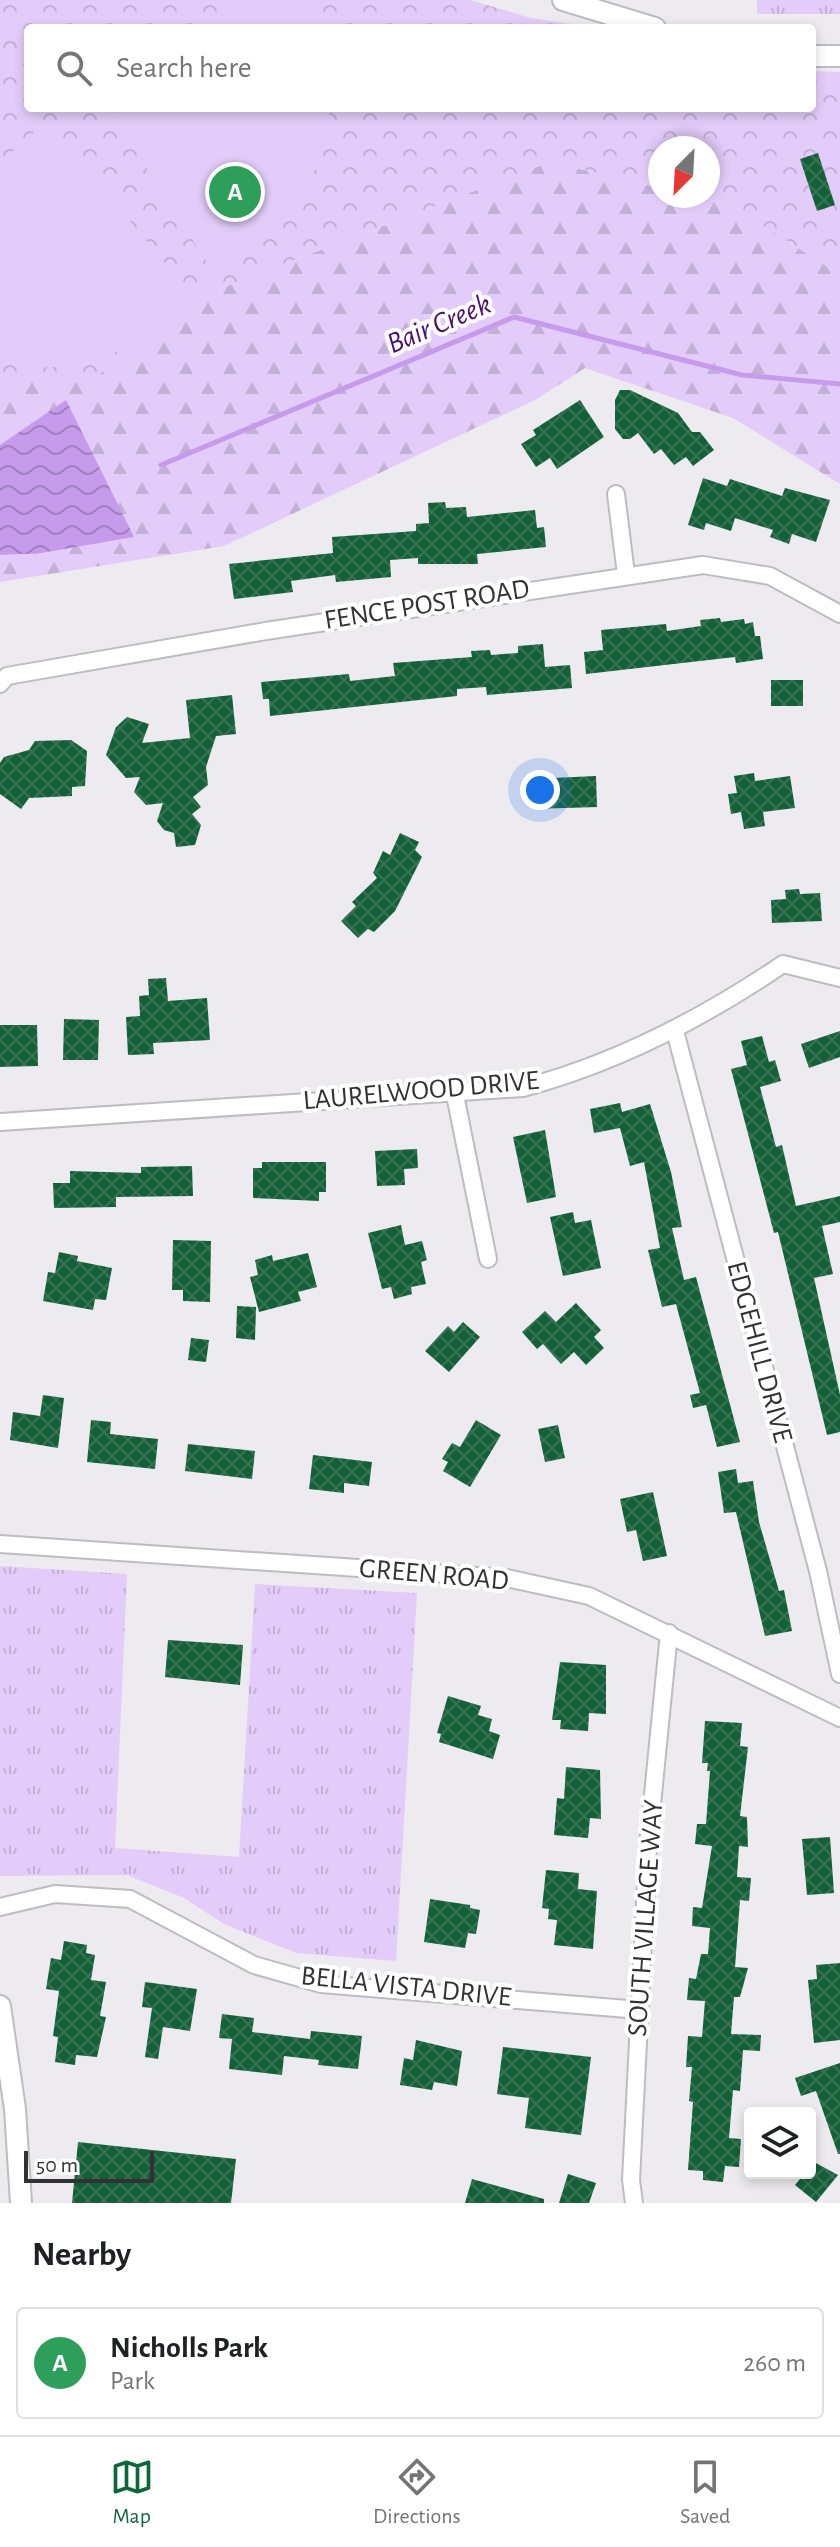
<!DOCTYPE html>
<html lang="en">
<head>
<meta charset="utf-8">
<style>
	:root { --surface:#fff; --page:#f2f2f2; --text:#202124; --muted:#757577; --line:#e0e0e0; --accent:#0c683b }
	body { margin:0; font-family:"Alegreya Sans",sans-serif; background:var(--page); color:var(--text) }
	.controls { position:absolute; right:24px; bottom:24px; display:grid; overflow:hidden; border-radius:8px; box-shadow:0 4px 12px #0003 }
	.controls button { width:72px; height:72px; display:grid; place-items:center; padding:0; border:0; border-bottom:2px solid var(--line); background:var(--surface); color:var(--text); font:40px sans-serif }
	.compass { position:absolute; left:648px; top:136px; width:72px; height:72px; border-radius:50%; background:var(--surface); box-shadow:0 4px 12px #0003; rotate:204deg }
	.scale { position:absolute; left:24px; bottom:20px; width:130px; box-sizing:border-box; padding-left:8px; border:4px solid #323133; border-top:0; font-size:22px; line-height:28px; white-space:nowrap; color:#323133; -webkit-text-stroke:6px #fff; paint-order:stroke }
	.you { position:absolute; left:540px; top:790px; width:28px; height:28px; margin:-20px; border:6px solid #fff; border-radius:50%; background:#1a73e8; box-shadow:0 0 0 12px #1a73e833 }
	.badge { display:grid; place-items:center; width:52px; height:52px; border-radius:50%; background:var(--accent); color:#fff; font-size:26px; font-weight:700 }
	.pin { position:absolute; translate:-50% -50%; border:4px solid #fff; box-shadow:0 2px 8px #0006 }
	.list { margin:0; padding:0; list-style:none }
	h2 { display:flex; justify-content:space-between; align-items:center; height:104px; margin:0; padding:0 32px; font-size:34px }
	h2 small { font-size:26px; font-weight:400; color:var(--muted) }
	.list li { display:grid; grid-template-columns:52px 1fr auto; gap:24px; align-items:center; box-sizing:border-box; height:112px; margin:0 16px 16px; padding:0 16px; border:2px solid var(--line); border-radius:8px }
	.list b { display:block; font-size:30px; white-space:nowrap }
	.list p { margin:0; font-size:26px; white-space:nowrap; color:var(--muted) }
	.list em { font-size:26px; font-style:normal; color:var(--muted) }
	.icon { flex:none; width:44px; height:44px; fill:none; stroke:currentColor; stroke-width:2; stroke-linecap:round; stroke-linejoin:round }
	.map { position:relative; flex:none; width:840px; height:2203px; overflow:hidden }
	.search { position:absolute; background:var(--surface); box-shadow:0 4px 12px #0003; left:24px; right:24px; top:24px; height:88px; display:flex; align-items:center; gap:20px; box-sizing:border-box; padding:0 28px; border-radius:8px; color:var(--muted); font-size:30px }
	.sheet { height:232px; background:var(--surface) }
	nav { display:flex; justify-content:space-around; align-items:center; box-sizing:border-box; height:112px; border-top:2px solid var(--line); background:var(--surface); font-size:22px; color:var(--muted) }
	nav a { display:grid; justify-items:center; gap:4px }
	nav .on { color:var(--accent) }
	.map>svg:first-child { display:block }
	.grass { fill:url(#grass-tufts) }
	.forest { fill:url(#forest-firs) }
	.park { fill:url(#park-crowns) }
	.garden { fill:#e3ccfa }
	.water { fill:url(#water-waves) }
	.lines { fill:none; stroke-linecap:round; stroke-linejoin:round }
	.stream { stroke:#c69bec; stroke-width:5 }
	.building { fill:url(#building-cross-hatch) }
	.minor-casing { stroke:#bebcc1; stroke-width:20 }
	.tertiary-casing { stroke:#bebcc1; stroke-width:24 }
	.minor { stroke:#fff; stroke-width:16 }
	.tertiary { stroke:#fff; stroke-width:20 }
	.labels { text-anchor:middle; dominant-baseline:central; stroke-width:8; stroke-linejoin:round; paint-order:stroke }
	.street-label { font-size:28px; fill:#323133; stroke:#fff }
	.water-label { font-size:30px; font-style:italic; fill:#4b0f6f; stroke:#fff }
</style>
</head>
<body>
<div class="map">
<svg width="840" height="2203" viewBox="0 0 840 2203">
	<defs>
		<pattern id="grass-tufts" width="24" height="20" patternUnits="userSpaceOnUse" patternTransform="scale(2)"><rect width="24" height="20" fill="#e3ccfa"/><path d="M3 7l-1-3M5 7V3M7 7l1-3M15 17l-1-3M17 17v-4M19 17l1-3" fill="none" stroke="#c3b0d7"/></pattern>
		<pattern id="forest-firs" width="22" height="20" patternUnits="userSpaceOnUse" patternTransform="scale(2)"><rect width="22" height="20" fill="#e3ccfa"/><path d="M5 1l3.5 6h-7zM16 11l3.5 6h-7z" fill="#c3b0d7"/></pattern>
		<pattern id="park-crowns" width="20" height="18" patternUnits="userSpaceOnUse" patternTransform="scale(2)"><rect width="20" height="18" fill="#e3ccfa"/><path d="M2 6a3 3 0 1 1 6 0M12 15a3 3 0 1 1 6 0" fill="none" stroke="#c3b0d7"/></pattern>
		<pattern id="water-waves" width="16" height="10" patternUnits="userSpaceOnUse" patternTransform="scale(2)"><rect width="16" height="10" fill="#c69bec"/><path d="M0 5q4-4 8 0t8 0" fill="none" stroke="#a17fc0"/></pattern>
		<pattern id="building-cross-hatch" width="8" height="8" patternUnits="userSpaceOnUse" patternTransform="scale(2)"><rect width="8" height="8" fill="#146038"/><path d="M0 0l8 8M0 8l8-8" fill="none" stroke="#377354"/></pattern>
	</defs>
	<rect width="100%" height="100%" fill="#edeaf0"/>
	<g class="grass">
		<rect x="757" y="0" width="83" height="14"/>
		<path d="M0 1566 127 1574 115 1848 239 1857 255 1584 417 1593 396 1961 296 1953 224 1924 184 1898 127 1875 0 1876Z"/>
	</g>
	<path class="forest" d="M550 162 660 188V196H693L733 206 840 275V484L733 418 585 368 537 399 224 546 0 582V381H79L128 363 203 295Z"/>
	<path class="park" d="M0 0H470L531 18 596 28H28V108H812V71L840 72V275L733 206 693 196H708V148H660V188L550 162 203 295 128 363 79 381H0Z"/>
	<g class="garden">
		<path d="M248 0H309L321 28H195Z"/>
		<path d="M108 108H330C322 192 278 227 219 281Z"/>
		<path d="M38 129H52L193 296 129 344 93 365 34 368 0 360V162Z"/>
	</g>
	<path class="water" d="M66 400 134 537 41 553 0 555V445Z"/>
	<g class="lines">
		<path class="stream" d="M161 465 514 317 742 375 840 384"/>
	</g>
	<g class="building">
		<path d="M818 153 835 205 817 211 800 159Z"/>
		<path d="M620 390H630L678 413 692 432H700L714 450 693 466 686 457 674 465 661 449 654 454 638 433 630 439H623L615 429V400Z"/>
		<path d="M580 400 604 437 557 469 550 458 536 467 521 444 536 435 533 430Z"/>
		<path d="M703 478 727 486 730 479 782 496 785 488 830 500 816 542 792 534 789 544 770 537 773 530 735 518 731 531 706 523 704 530 688 525Z"/>
		<path d="M445 502 446 508 466 507 467 517 535 510 537 528 544 527 546 547 477 554 478 564H418V558L390 560 391 577 336 582 335 575 291 581 293 592 234 599 229 564 333 553 332 537 416 531V524L429 523 428 503Z"/>
		<path d="M720 618 721 622 744 619 745 624 753 622 755 636H760L763 659 736 663 735 657 586 674 584 652 603 650 601 630 666 624 667 631 701 626 700 620Z"/>
		<path d="M543 644 545 667 570 665 572 688 487 695 486 687 457 689V696L270 716 269 699H263L261 682 349 674 350 681 395 676 393 663 472 657 471 651 490 650 491 655 518 653V646Z"/>
		<rect x="771" y="680" width="32" height="26"/>
		<path d="M232 695 236 734 216 736 206 767 208 785 193 797 201 807 192 814 201 825 195 845 176 847 174 833 164 830 157 821 163 803 146 805 134 792 140 777 126 778 106 755 116 727 127 717 149 724 142 743 190 738 186 700Z"/>
		<path d="M71 740 87 751 85 786 72 787V796L29 798 21 809 0 794V763L4 757 29 750 35 741Z"/>
		<path d="M754 773 755 781 790 776 795 808 763 812 765 826 744 829 741 812 731 814 728 794 737 793 734 776Z"/>
		<path d="M596 776 597 807 533 809 531 779Z"/>
		<path d="M400 833 419 842 415 850 422 857 395 911 374 932 368 929 358 938 341 921 356 906 352 902 377 878 373 873 383 851 390 855Z"/>
		<path d="M799 889 800 894 820 893 822 921 772 923 771 900 786 899 785 890Z"/>
		<path d="M166 978 168 1001 207 998 210 1040 153 1043 154 1054 128 1055 126 1017 140 1016 139 996 149 995 148 979Z"/>
		<path d="M64 1019 99 1020 98 1060H63Z"/>
		<path d="M0 1025H37L38 1066 0 1067Z"/>
		<path d="M840 1031V1057L809 1068 801 1044Z"/>
		<path d="M762 1036 769 1062 775 1060 781 1081 760 1087 776 1147 782 1145 796 1206 840 1196V1222L822 1226 833 1274 814 1278 840 1395V1432L827 1435 778 1232 774 1233 731 1069 747 1065 741 1041Z"/>
		<path d="M620 1103 622 1112 650 1104 671 1172 682 1227 672 1228 684 1280 696 1277 740 1442 717 1447 706 1405 693 1408 690 1395 700 1393 676 1304 662 1307 648 1250 660 1248 644 1162 630 1166 620 1128 594 1133 590 1109Z"/>
		<path d="M545 1130 556 1197 527 1203 513 1137Z"/>
		<path d="M417 1149 418 1168 404 1169 405 1185 377 1186 375 1151Z"/>
		<path d="M262 1162H326V1192H319V1201L253 1198V1168H262Z"/>
		<path d="M192 1166 193 1196 116 1197V1207L54 1208 53 1183H70V1171L141 1173V1167Z"/>
		<path d="M573 1212 575 1223 591 1220 601 1268 563 1276 550 1217Z"/>
		<path d="M401 1225 405 1245 422 1241 427 1260 421 1262 426 1284 411 1287 412 1294 394 1299 391 1287 382 1289 368 1233Z"/>
		<path d="M173 1240 211 1241 210 1302 183 1301V1290H172Z"/>
		<path d="M59 1252 78 1256 77 1261 112 1268 106 1300 95 1299 93 1310 43 1301 48 1272 55 1273Z"/>
		<path d="M308 1253 317 1287 298 1292 301 1301 259 1312 250 1277 258 1275 255 1260 272 1255 273 1261Z"/>
		<path d="M576 1303 601 1330 594 1337 604 1348 586 1365 574 1352 561 1364 543 1344 537 1349 522 1332 545 1311 556 1322Z"/>
		<path d="M237 1306 256 1307 255 1340 236 1338Z"/>
		<path d="M463 1322 480 1337 449 1372 425 1351 448 1326 454 1332Z"/>
		<path d="M191 1338 209 1340 206 1362 188 1360Z"/>
		<path d="M43 1395 64 1398 58 1448 10 1440 13 1412 40 1416Z"/>
		<path d="M91 1420 111 1422 110 1434 158 1439 155 1469 87 1462Z"/>
		<path d="M476 1420 501 1435 470 1487 443 1471 448 1462 442 1459 452 1443 460 1447Z"/>
		<path d="M558 1425 565 1458 545 1462 538 1429Z"/>
		<path d="M188 1444 255 1451 252 1479 185 1471Z"/>
		<path d="M313 1455 372 1462 369 1486 344 1483V1493L309 1489Z"/>
		<path d="M736 1469 738 1483 753 1481 759 1522 779 1591 784 1590 792 1631 765 1636 736 1512 724 1513 718 1472Z"/>
		<path d="M653 1492 667 1556 643 1561 636 1530 627 1532 620 1499Z"/>
		<path d="M168 1640 243 1645 240 1685 165 1677Z"/>
		<path d="M560 1662 606 1665V1714L589 1713 588 1731 560 1729 561 1720H552Z"/>
		<path d="M448 1696 481 1706 478 1715 492 1719 489 1731 500 1735 493 1759 439 1742 441 1734 437 1733Z"/>
		<path d="M705 1721 742 1723 740 1746 748 1747 740 1816 747 1817 748 1847 739 1846 737 1877 751 1878 749 1901 740 1900 735 1967 748 1968 740 1997H734L731 2034 761 2035 760 2051 743 2050 740 2091 733 2090 729 2138 741 2139 739 2167 725 2166 723 2182 703 2180V2171L688 2170 693 2102 689 2101 692 2067H686L688 2036 702 2037 705 2001 687 2000 689 1978 696 1979 701 1954H708L710 1928 692 1926 693 1907 702 1908 712 1846 695 1844 697 1824H706L710 1771H707L708 1763H702Z"/>
		<path d="M566 1767 600 1770 601 1819 590 1818 588 1838 554 1835 557 1798 564 1799Z"/>
		<path d="M830 1837 834 1893 807 1895 802 1839Z"/>
		<path d="M546 1870 579 1873 578 1889 597 1891 593 1949 554 1945 557 1920 548 1919 549 1909 542 1908Z"/>
		<path d="M430 1899 470 1905V1908L480 1910 476 1934 468 1933 465 1948 424 1942Z"/>
		<path d="M64 1941 87 1945 86 1953 95 1955 91 1980 106 1982 100 2016 106 2017 97 2057 76 2055 75 2065 55 2062 58 2037 53 2036 59 1991 46 1989 51 1958 61 1960Z"/>
		<path d="M840 1963V2040L814 2043 808 1980 817 1979 816 1965Z"/>
		<path d="M145 1982 197 1989 190 2031 163 2027 158 2059 145 2057 152 2008 142 2007Z"/>
		<path d="M222 2014 254 2018 252 2032 310 2039 311 2031 362 2036 358 2069 318 2065 319 2060 284 2056 282 2075 229 2069 232 2039 219 2038Z"/>
		<path d="M416 2040 462 2051 457 2086 434 2082 432 2090 400 2085 404 2058 413 2060Z"/>
		<path d="M503 2047 591 2057 581 2135 525 2128 529 2098 497 2094Z"/>
		<path d="M840 2063V2154H838L816 2091 801 2096 795 2078Z"/>
		<path d="M78 2142 236 2159 231 2203H72Z"/>
		<path d="M814 2162 838 2175 816 2202 795 2185 805 2173H810Z"/>
		<path d="M568 2174 596 2183 589 2203H559Z"/>
		<path d="M472 2179 544 2199V2203H465Z"/>
	</g>
	<g class="lines">
		<defs>
			<g id="minor">
				<path d="M616 494 626 574"/>
				<path d="M0 684 7 676 266 631 703 565 770 576 840 614"/>
				<path d="M675 1031 818 1571 840 1674"/>
				<path d="M454 1090 488 1259"/>
				<path d="M0 1122 523 1088C617 1063 702 1019 783 964L840 978"/>
				<path d="M0 1544 507 1578 589 1596 840 1718"/>
				<path d="M0 1907 55 1894 130 1899 254 1965 321 1984 640 2010"/>
				<path d="M634 2203 631 2180 648 1845 669 1633"/>
			</g>
			<g id="tertiary">
				<path d="M563 0 655 28"/>
				<path d="M812 56H840"/>
				<path d="M0 2006 15 2109 21 2203"/>
			</g>
		</defs>
		<use href="#minor" class="minor-casing"/>
		<use href="#tertiary" class="tertiary-casing"/>
		<use href="#minor" class="minor"/>
		<use href="#tertiary" class="tertiary"/>
	</g>
	<g class="labels">
		<g class="street-label">
			<text transform="translate(427 605) rotate(-9)">FENCE POST ROAD</text>
			<text transform="translate(421 1091) rotate(-5)">LAURELWOOD DRIVE</text>
			<text transform="translate(759 1352) rotate(75)">EDGEHILL DRIVE</text>
			<text transform="translate(434 1575) rotate(5)">GREEN ROAD</text>
			<text transform="translate(646 1918) rotate(-86)">SOUTH VILLAGE WAY</text>
			<text transform="translate(406 1987) rotate(6)">BELLA VISTA DRIVE</text>
		</g>
		<g class="water-label">
			<text transform="translate(439 324) rotate(-23)">Bair Creek</text>
		</g>
	</g>
</svg>
<div class="controls">
<button><svg class="icon" aria-label="layers" viewBox="0 0 24 24"><path d="M12 4l9 5-9 5-9-5zM3 14l9 5 9-5"/></svg></button>
</div>
<svg class="compass" viewBox="-18 -18 36 36"><path d="M0-13l5 13h-10z" fill="#e53935"/><path d="M0 13l5-13h-10z" fill="#757577"/></svg>
<div class="scale">50 m</div>
<div class="you"></div>
<div class="pin badge" style="left:235px;top:192px;background:#2e9e5b">A</div>
<div class="search"><svg class="icon" aria-label="search" viewBox="0 0 24 24"><circle cx="10" cy="10" r="6"/><path d="M15 15l6 6"/></svg>Search here</div>
</div>
<section class="sheet">
<h2>Nearby<small></small></h2>
<ul class="list">
<li><span class="badge" style="background:#2e9e5b">A</span><div><b>Nicholls Park</b><p>Park</p></div><em>260 m</em></li>
</ul>
</section>
<nav>
<a class="on"><svg class="icon" aria-label="map" viewBox="0 0 24 24"><path d="M3 6l6-2 6 2 6-2v14l-6 2-6-2-6 2zM9 4v14M15 6v14"/></svg>Map</a>
<a><svg class="icon" aria-label="directions" viewBox="0 0 24 24"><path d="M12 3l9 9-9 9-9-9zM9 14v-3h6M13 9l2 2-2 2"/></svg>Directions</a>
<a><svg class="icon" aria-label="saved" viewBox="0 0 24 24"><path d="M7 4h10v16l-5-4-5 4z"/></svg>Saved</a>
</nav>
</body>
</html>
